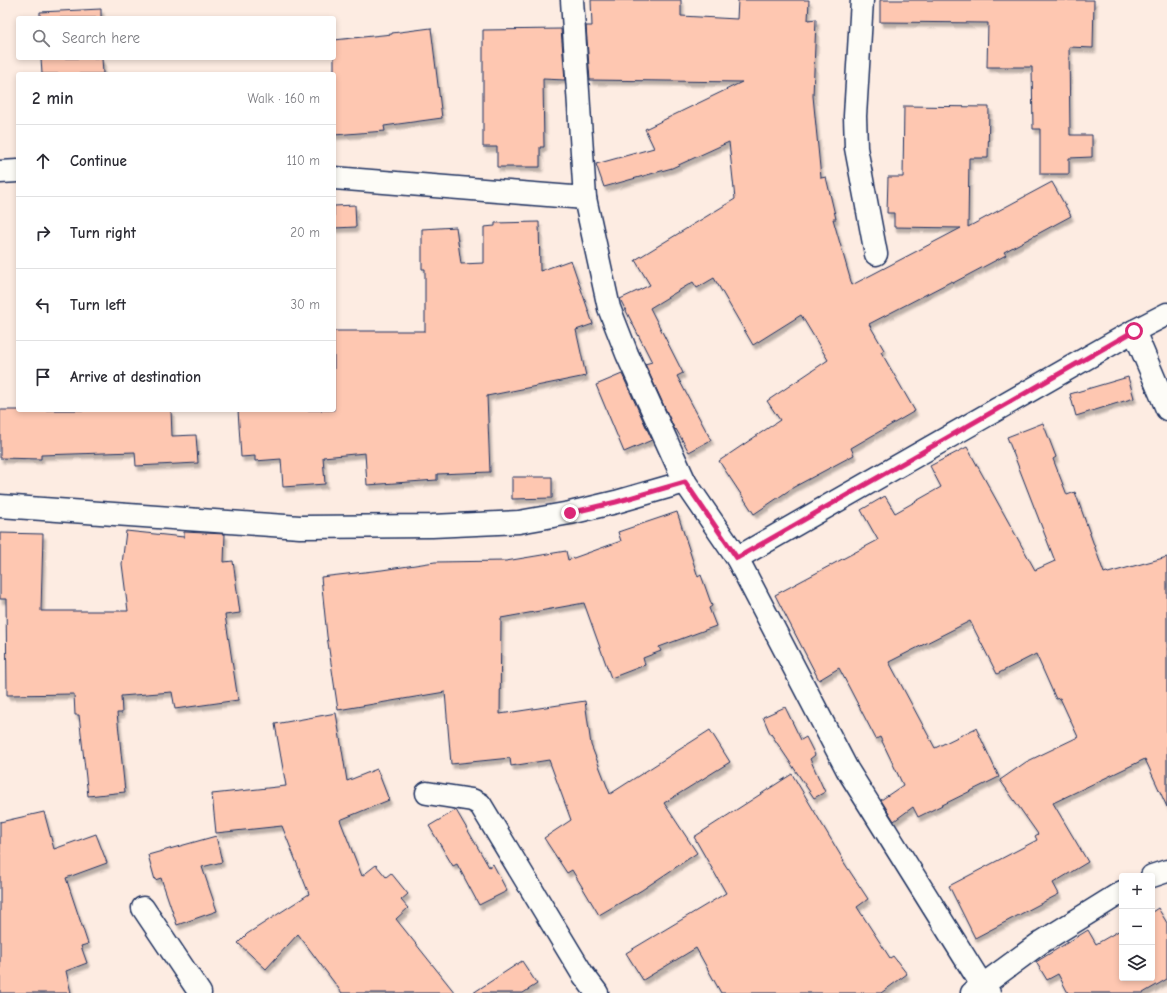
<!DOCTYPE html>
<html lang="en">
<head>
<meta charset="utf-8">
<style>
	:root { --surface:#fff; --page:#f2f2f3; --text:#2b2b33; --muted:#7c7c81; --line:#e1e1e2 }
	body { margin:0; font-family:"Comic Neue",sans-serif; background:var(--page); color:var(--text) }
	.controls { position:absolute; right:12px; bottom:12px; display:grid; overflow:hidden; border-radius:4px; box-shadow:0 2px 6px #0003 }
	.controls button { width:36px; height:36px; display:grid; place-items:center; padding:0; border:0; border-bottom:1px solid var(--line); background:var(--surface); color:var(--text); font:20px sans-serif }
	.stop { position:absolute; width:12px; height:12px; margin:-9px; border:3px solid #db2777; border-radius:50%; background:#fff }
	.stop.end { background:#db2777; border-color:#fff; box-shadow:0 1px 4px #0008 }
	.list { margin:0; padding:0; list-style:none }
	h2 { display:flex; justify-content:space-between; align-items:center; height:52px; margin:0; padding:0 16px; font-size:17px }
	h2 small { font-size:13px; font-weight:400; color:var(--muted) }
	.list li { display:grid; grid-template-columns:26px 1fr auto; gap:12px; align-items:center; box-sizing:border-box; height:72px; padding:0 16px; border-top:1px solid var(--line) }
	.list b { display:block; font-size:15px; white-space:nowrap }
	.list em { font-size:13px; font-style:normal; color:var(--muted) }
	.icon { flex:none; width:22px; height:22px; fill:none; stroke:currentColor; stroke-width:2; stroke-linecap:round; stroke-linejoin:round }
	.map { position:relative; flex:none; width:1167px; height:993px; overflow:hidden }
	.search { position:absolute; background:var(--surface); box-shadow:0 2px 6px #0003; left:16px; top:16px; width:320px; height:44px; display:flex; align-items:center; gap:10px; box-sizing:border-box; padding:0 14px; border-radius:4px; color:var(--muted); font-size:15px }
	.panel { position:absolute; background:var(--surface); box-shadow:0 2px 6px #0003; left:16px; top:72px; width:320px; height:340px; border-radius:4px }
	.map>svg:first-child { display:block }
	.building { fill:#fec7b1; stroke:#1b2f5e; filter:url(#shadow) }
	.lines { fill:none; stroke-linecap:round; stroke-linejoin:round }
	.minor-casing { stroke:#1b2f5e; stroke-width:25 }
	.minor { stroke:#fdfcf7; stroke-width:22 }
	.route { stroke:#db2777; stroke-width:5 }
</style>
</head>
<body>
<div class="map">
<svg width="1167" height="993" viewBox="0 0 1167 993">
	<defs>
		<filter id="shadow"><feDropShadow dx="2.5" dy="4.5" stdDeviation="1" flood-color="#0004"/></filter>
	</defs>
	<rect width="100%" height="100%" fill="#fdece2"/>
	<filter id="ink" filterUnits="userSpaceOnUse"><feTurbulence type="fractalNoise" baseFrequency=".025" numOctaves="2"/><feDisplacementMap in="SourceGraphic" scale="8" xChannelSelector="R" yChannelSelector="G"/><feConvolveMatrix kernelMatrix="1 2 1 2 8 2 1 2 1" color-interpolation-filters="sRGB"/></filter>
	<g filter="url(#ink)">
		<g class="building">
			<path d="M591 0H681V16L737 19 738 0H809L808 20 816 19 813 96 821 178 826 177 836 219H833L852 285 961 228 894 227V213H887L888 177H903L904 106 989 107 988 158H969L968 227 1052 182 1071 216 1004 252 1006 255 953 283 952 281 869 324 884 350 881 352 915 411 851 448 854 455 794 487 754 514 719 461 780 420 767 401 828 360 801 315 753 345 714 278 697 288 693 282 650 308 683 373 677 376 711 440 689 452 676 429 675 430 645 364 652 362 620 299 650 285 635 260 735 199 729 142 672 168 604 187 596 164 654 148 645 129 742 82 590 80 586 26H592Z"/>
			<path d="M880 0H1094L1093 48 1069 47 1070 135H1092V157L1069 158V174H1040V129H1033L1032 67H987L988 23 880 22Z"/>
			<path d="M101 9V18H40V12Z"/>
			<path d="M431 28 442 118 384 126 385 131 334 135V40L392 34V33Z"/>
			<path d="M561 29 565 80 543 79 544 147H540V167H497V147H483V30Z"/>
			<path d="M41 58H102L103 74H42Z"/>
			<path d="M355 205 356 227 334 228V206Z"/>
			<path d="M539 222 540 271 571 260 593 324 576 330 586 376 487 396 490 472 437 474V480L367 485 365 453 323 457 325 484 283 487 281 459 255 461V456L241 457 238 410H334V331H425V269H422V229L456 227 461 264 484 263V227L495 226V223Z"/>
			<path d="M622 374 652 440 624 452 596 385Z"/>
			<path d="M1128 377 1134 398 1076 416 1070 394Z"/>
			<path d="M0 410H171L172 436 196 435 198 463 136 466 135 452 41 455V459L0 458Z"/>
			<path d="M1043 423 1056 457 1053 459 1067 495 1075 492 1104 573 1107 572 1108 573 1167 557V807L1145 759 1053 803 1088 862 1053 883 1059 894 975 938 949 886 1037 840 1035 836 1038 834 1000 780 1026 762 1078 737 1060 698 1056 699 1036 654 997 674 970 621 889 662 935 748 976 728 999 777 918 817 913 807 894 821 881 800 903 785 880 737 876 739 839 668 819 680 775 595 878 540 861 510 885 496 895 513 941 487 930 466 967 447 1035 570 1055 561 1007 437Z"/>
			<path d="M512 477H552V498L512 499Z"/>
			<path d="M677 512 698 577 701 575 712 606 709 608 716 626 659 647 661 651 643 658 645 665 611 678 584 603 501 618 500 714 585 701 591 745 610 794 710 730 730 762 664 803 697 853 642 890 599 915 572 870 567 873 544 838 571 820 549 760 511 766 510 758 451 764 445 692 338 710 327 636 321 577 382 570 435 562 506 561 566 551 568 560 621 541 618 532Z"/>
			<path d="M126 531 184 537V532L225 534 224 562 233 561 240 613 225 615 238 700 175 709 172 692 121 696 122 713H117L125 792 88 796 79 715H75L74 694 7 695 6 599H0V533L43 534 41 611H128L122 564Z"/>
			<path d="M785 707 801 740 806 737 815 755 810 759 825 792 814 798 769 731 763 717Z"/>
			<path d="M336 713 347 781 377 769 389 800 340 820 362 876 376 865 386 877 391 873 408 894 401 900 408 908 396 919 455 993H342L298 934 266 969 238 943 247 934 309 894 282 826 216 833 212 794 286 786 275 724Z"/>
			<path d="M792 774 844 861H843L868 899 857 907 890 958 893 956 907 974 881 993H721L696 948 643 980 626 953 726 893 694 837Z"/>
			<path d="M456 810 489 867 493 864 507 891 479 905 457 864 453 866 429 826Z"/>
			<path d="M44 812 54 849 96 834 107 863 66 878 88 944 81 946 87 963 66 971 71 993H0V822Z"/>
			<path d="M216 836 222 862 202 867 217 911 177 925 161 878 155 880 148 855Z"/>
			<path d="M1158 908 1167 923V979L1143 993H1068L1058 974 1047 980 1036 962 1088 930 1096 944 1122 929V978H1152V912Z"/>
			<path d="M522 961 537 984 523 993H473Z"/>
		</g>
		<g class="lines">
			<defs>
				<g id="minor">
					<path d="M572 0 585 198 609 308 627 354 685 482 737 558 847 769 982 985 989 993"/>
					<path d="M862 0 855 116 856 148 876 254"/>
					<path d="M0 172 18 171"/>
					<path d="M334 178 585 198"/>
					<path d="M1134 331 1167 409"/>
					<path d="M0 506 300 527 432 526 519 522 570 513 616 502 685 482"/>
					<path d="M737 558 1134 331 1167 314"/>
					<path d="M427 793 472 800 480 804 582 973 597 993"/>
					<path d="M1152 876 1167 871"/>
					<path d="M143 908 200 993"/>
					<path d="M972 993 1040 943 1122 892"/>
				</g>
			</defs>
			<use href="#minor" class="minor-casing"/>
			<use href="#minor" class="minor"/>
		</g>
	</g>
	<g class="lines" filter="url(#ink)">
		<path class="route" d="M570 513 616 502 685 482 737 558 1134 331"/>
	</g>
</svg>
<div class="controls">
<button>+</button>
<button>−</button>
<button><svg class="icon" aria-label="layers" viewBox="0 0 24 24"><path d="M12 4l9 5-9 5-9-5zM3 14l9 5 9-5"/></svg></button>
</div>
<div class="stop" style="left:1134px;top:331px"></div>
<div class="stop end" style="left:570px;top:513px"></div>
<div class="search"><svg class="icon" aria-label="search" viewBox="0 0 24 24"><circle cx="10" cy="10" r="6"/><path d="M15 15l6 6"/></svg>Search here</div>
<section class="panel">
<h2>2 min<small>Walk · 160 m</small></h2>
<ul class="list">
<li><svg class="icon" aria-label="ahead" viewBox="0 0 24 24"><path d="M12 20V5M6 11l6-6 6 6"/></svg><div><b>Continue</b></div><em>110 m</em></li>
<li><svg class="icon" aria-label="right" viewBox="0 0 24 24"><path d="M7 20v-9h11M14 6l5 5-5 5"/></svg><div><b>Turn right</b></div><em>20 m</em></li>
<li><svg class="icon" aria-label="left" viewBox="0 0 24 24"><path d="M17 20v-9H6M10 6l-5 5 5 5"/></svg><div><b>Turn left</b></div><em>30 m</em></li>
<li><svg class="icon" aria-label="arrive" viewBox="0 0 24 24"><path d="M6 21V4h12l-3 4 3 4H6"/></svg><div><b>Arrive at destination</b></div></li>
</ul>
</section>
</div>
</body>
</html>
